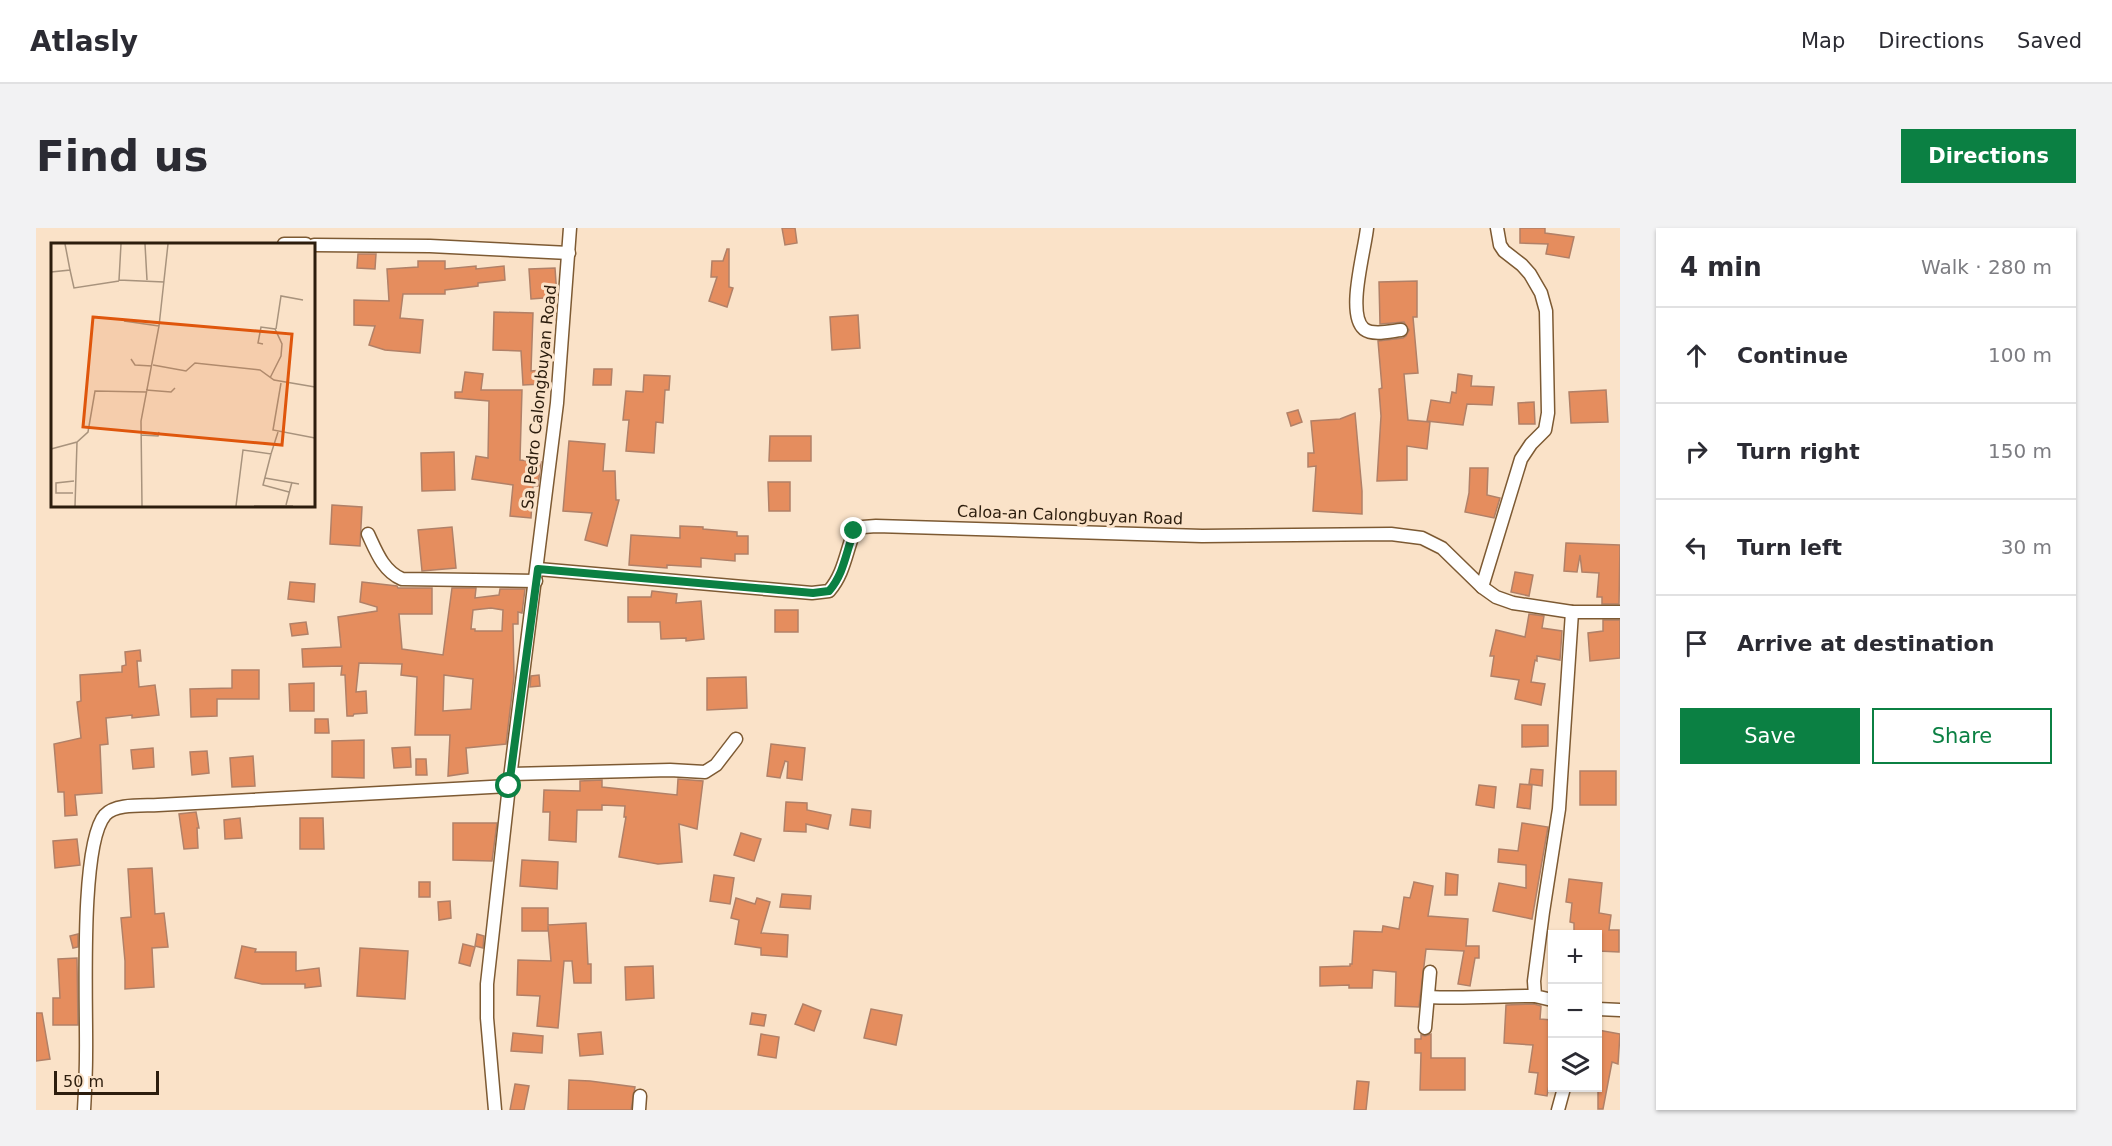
<!DOCTYPE html>
<html lang="en">
<head>
<meta charset="utf-8">
<style>
	:root { --surface:#fff; --page:#f2f2f3; --text:#2b2b33; --muted:#7c7c81; --line:#e1e1e2; --accent:#0b8043 }
	body { margin:0; font-family:"DejaVu Sans",sans-serif; background:var(--page); color:var(--text) }
	.controls { position:absolute; right:18px; bottom:18px; display:grid; overflow:hidden; border-radius:0px; box-shadow:0 2px 4px #0004 }
	.controls button { width:54px; height:54px; display:grid; place-items:center; padding:0; border:0; border-bottom:2px solid var(--line); background:var(--surface); color:var(--text); font:30px sans-serif }
	.scale { position:absolute; left:18px; bottom:15px; width:105px; box-sizing:border-box; padding-left:6px; border:3px solid #2c1d0d; border-top:0; font-size:16px; line-height:21px; white-space:nowrap; color:#2c1d0d; -webkit-text-stroke:4px #fae2c8; paint-order:stroke }
	.stop { position:absolute; width:18px; height:18px; margin:-14px; border:4px solid #0b8043; border-radius:50%; background:#fff }
	.stop.end { background:#0b8043; border-color:#fff; box-shadow:0 2px 6px #0008 }
	.list { margin:0; padding:0; list-style:none }
	h2 { display:flex; justify-content:space-between; align-items:center; height:78px; margin:0; padding:0 24px; font-size:26px }
	h2 small { font-size:20px; font-weight:400; color:var(--muted) }
	.list li { display:grid; grid-template-columns:39px 1fr auto; gap:18px; align-items:center; box-sizing:border-box; height:96px; padding:0 24px; border-top:2px solid var(--line) }
	.list b { display:block; font-size:22px; white-space:nowrap }
	.list em { font-size:20px; font-style:normal; color:var(--muted) }
	.actions { display:flex; gap:12px; padding:18px 24px }
	.actions a { flex:1; padding:14px 0; border:2px solid var(--accent); border-radius:0px; text-align:center; font-size:21px; color:var(--accent) }
	.actions .main { background:var(--accent); color:#fff }
	.icon { flex:none; width:33px; height:33px; fill:none; stroke:currentColor; stroke-width:2; stroke-linecap:round; stroke-linejoin:round }
	.map { position:relative; flex:none; width:1584px; height:882px; overflow:hidden; border-radius:0px }
	header { display:flex; align-items:center; gap:36px; box-sizing:border-box; height:84px; padding:0 30px; background:var(--surface); border-bottom:2px solid var(--line) }
	header strong { font-size:28px }
	nav { display:flex; gap:33px; margin-inline-start:auto; font-size:21px }
	.intro { display:flex; align-items:center; justify-content:space-between; box-sizing:border-box; height:144px; padding:0 36px }
	h1 { margin:0; font-size:42px }
	.button { padding:15px 27px; border-radius:0px; background:var(--accent); color:#fff; font-size:21px; font-weight:700 }
	main { display:flex; gap:36px; padding:0 36px }
	aside { flex:1; background:var(--surface); border-radius:0px; box-shadow:0 2px 4px #0004 }
	.map>svg:first-child { display:block }
	.building { fill:#e58d5e; stroke:#b18067; stroke-width:1.5; fill-rule:evenodd }
	.lines { fill:none; stroke-linecap:round; stroke-linejoin:round }
	.minor-casing { stroke:#7d5a33; stroke-width:15 }
	.minor { stroke:#fff; stroke-width:12 }
	.route { stroke:#0b8043; stroke-width:8 }
	.labels { text-anchor:middle; dominant-baseline:central; stroke-width:6; stroke-linejoin:round; paint-order:stroke }
	.street-label { font-size:16px; fill:#2c1d0d; stroke:#fae2c8 }
	.inset-road { fill:none; stroke:#a8937d; stroke-width:1.5 }
	.view { fill:#df560c; fill-opacity:0.15; stroke:#df560c; stroke-width:3 }
	.inset-edge { fill:none; stroke:#2c1d0d; stroke-width:3 }
</style>
</head>
<body>
<header>
<strong>Atlasly</strong>
<nav><a>Map</a><a>Directions</a><a>Saved</a></nav>
</header>
<div class="intro"><h1>Find us</h1><a class="button">Directions</a></div>
<main>
<div class="map">
<svg width="1584" height="882" viewBox="0 0 1584 882">
	<rect width="100%" height="100%" fill="#fae2c8"/>
	<g class="building">
		<path d="M746 0H759L761 15 749 17Z"/>
		<path d="M1484 0H1509V5L1538 9 1533 30 1510 26 1512 16 1484 15Z"/>
		<path d="M691 21H693V59L697 60 691 79 673 73 681 49H675L676 33H687Z"/>
		<path d="M322 26H340L339 41 321 40Z"/>
		<path d="M382 33H409V41L440 38V41L468 38 469 52 442 55V58L409 62V66H367L364 90 387 92 384 125 349 122 333 117 339 98 318 97V72L353 73 351 41 382 39Z"/>
		<path d="M519 40 521 69 495 71 493 41Z"/>
		<path d="M1381 53V89H1377L1382 145 1368 146 1372 192 1394 194 1391 221 1371 218V252L1341 253 1345 188 1343 161 1346 160 1342 113 1367 110 1370 108 1373 102 1368 94 1344 96 1343 54Z"/>
		<path d="M458 84 497 85 495 143 506 142 507 156 487 157 485 123 457 122Z"/>
		<path d="M822 87 824 120 796 122 794 89Z"/>
		<path d="M558 141H576L575 157H557Z"/>
		<path d="M429 144 447 146 445 162H486L484 232 505 234 502 258H497L495 290 474 288 477 257 436 251 440 228 452 230 453 173 419 170V164H426Z"/>
		<path d="M1422 146 1436 148 1435 158 1458 159 1456 177 1431 176 1427 197 1391 193 1395 172 1414 175 1416 164 1420 165Z"/>
		<path d="M608 147 634 148 633 162H629L627 195 620 194 618 225 590 223 593 192H587L590 163 607 164Z"/>
		<path d="M1570 162 1572 194 1535 195 1533 164Z"/>
		<path d="M1498 174 1499 196H1483L1482 175Z"/>
		<path d="M1262 182 1266 194 1255 198 1251 185Z"/>
		<path d="M1319 185 1326 263V286L1277 283 1280 238 1272 239V225H1278L1275 193 1304 191Z"/>
		<path d="M734 208H775V233H733Z"/>
		<path d="M533 213 569 216 567 243H579L580 272H583L571 318 549 312 556 285 527 283Z"/>
		<path d="M418 224 419 262 386 263 385 225Z"/>
		<path d="M1434 240H1452L1451 267 1464 270 1458 290 1429 284 1433 265Z"/>
		<path d="M732 254H754V283H733Z"/>
		<path d="M296 277 326 279 324 318 294 316Z"/>
		<path d="M644 298 667 299V301L701 304V308H712V326H699V333L665 330V339L631 337V340L593 337 595 307 644 310Z"/>
		<path d="M416 299 420 340 386 343 382 302Z"/>
		<path d="M1530 315 1584 317 1583 376H1566V369H1561L1563 345 1546 344 1544 327 1541 344 1528 343Z"/>
		<path d="M1479 344 1497 347 1493 368 1475 364Z"/>
		<path d="M254 354 279 356 278 374 252 371Z"/>
		<path d="M326 354 361 358 362 360H396V386H363L366 421 407 427 416 360H440L439 370 463 367 464 361H489L486 385 482 384V396H477L478 449 470 516 430 520 432 545 412 548 414 507H379L381 449 365 447 366 436 323 435 320 464 330 463 331 485 318 486 317 488H311L309 447H305L306 438 267 439 266 421 305 419 302 389 341 383V379L324 374ZM455 380 467 382 466 403H439V401H435L437 382ZM408 447 437 451 435 481 407 483Z"/>
		<path d="M616 363 641 366 640 375 665 373 668 411 650 413V410L625 411 624 394H592V369H615Z"/>
		<rect x="739" y="382" width="23" height="22"/>
		<path d="M1493 386 1508 388 1506 400 1526 403 1524 432 1501 428V433L1499 432 1495 454 1509 456 1505 477 1479 471 1483 452 1455 448 1458 428H1454L1460 402 1489 409Z"/>
		<path d="M1567 392H1584V430L1554 433 1552 405 1567 403Z"/>
		<path d="M270 394 272 406 256 408 254 396Z"/>
		<path d="M104 422 105 433H101L103 459 119 457 123 487 96 490V487L70 490 72 516 64 517 66 565 39 567 41 587 29 588 28 564H22L18 516 45 510 41 474 45 473 44 447 86 444V438L90 437 89 424Z"/>
		<path d="M196 442H223V471H181V488L155 489 154 461 196 460Z"/>
		<path d="M503 447 504 458 494 459 495 448Z"/>
		<path d="M710 449 711 480 671 482V450Z"/>
		<path d="M278 455V483H254L253 456Z"/>
		<path d="M279 491H292L293 505H279Z"/>
		<path d="M1486 497H1512V518L1486 519Z"/>
		<path d="M328 512V550L296 549V513Z"/>
		<path d="M735 516 769 520 766 552 751 550 752 534 749 533 744 550 731 548Z"/>
		<path d="M374 519 375 539 358 540 356 520Z"/>
		<path d="M117 520 118 539 97 541 95 522Z"/>
		<path d="M171 523 173 545 156 547 154 524Z"/>
		<path d="M217 528 219 558 196 559 194 530Z"/>
		<path d="M380 531H390L391 547H380Z"/>
		<path d="M1495 541 1507 542 1506 558 1493 556Z"/>
		<rect x="1544" y="543" width="36" height="34"/>
		<path d="M642 551 667 553 661 601 643 596 646 634 622 636 583 629 590 589H588L589 578 566 577V582H541L540 614 513 612 514 584H507L508 562 544 563V553L566 552V559L641 567Z"/>
		<path d="M1484 556 1496 557 1494 581 1481 579Z"/>
		<path d="M1443 557 1460 559 1458 580 1440 577Z"/>
		<path d="M750 574 771 575V582L795 587 792 601 770 596V604L748 603Z"/>
		<path d="M816 581 835 583 834 600 814 597Z"/>
		<path d="M160 584 163 600H161L162 620 148 621 143 586Z"/>
		<path d="M204 590 206 610 189 611 188 592Z"/>
		<path d="M264 590H287L288 621H264Z"/>
		<path d="M417 595H461L456 633 417 632Z"/>
		<path d="M1486 595 1512 599 1496 691 1457 683 1463 655 1490 660V637L1462 634 1463 621 1482 623Z"/>
		<path d="M705 605 725 611 718 633 698 627Z"/>
		<path d="M41 611 44 637 19 640 17 613Z"/>
		<path d="M486 632 522 634 521 661 484 658Z"/>
		<path d="M116 640 119 686 128 685 132 719 116 720 118 759 89 761V733L85 690 95 689 92 641Z"/>
		<path d="M1410 645 1422 647 1421 667H1409Z"/>
		<path d="M678 647 698 650 694 676 674 673Z"/>
		<path d="M1533 651 1566 655 1563 685 1575 687 1573 702H1583V724L1562 723V706H1538V695L1534 694 1536 675 1530 674Z"/>
		<rect x="383" y="654" width="11" height="15"/>
		<path d="M1378 654 1397 658 1392 688 1432 691 1430 718H1443V730H1439L1434 758 1422 756 1428 723 1390 721 1383 779 1359 778 1360 744 1337 742 1336 760H1313V757L1284 758V739L1314 738V736H1316L1318 703 1346 704 1347 698 1363 701 1368 669 1374 670Z"/>
		<path d="M746 666 775 668 774 681 744 679Z"/>
		<path d="M700 670 719 676 721 670 734 674 725 705 752 707 751 729 725 727V720L699 716 703 692 695 690Z"/>
		<path d="M414 673 415 690 403 692 402 674Z"/>
		<path d="M486 680H512V697L550 695 552 736H555V755H538L536 733H528L522 800 501 798 504 768 481 767 482 732 515 733 512 698V703H486Z"/>
		<path d="M42 706V719L37 720 34 708Z"/>
		<path d="M441 706 448 708 447 720 439 718Z"/>
		<path d="M427 716 439 719 434 738 423 735Z"/>
		<path d="M206 718 220 721 219 724H260V743L283 740 285 758 269 760V756H226L199 750Z"/>
		<path d="M324 720 372 723 369 771 321 768Z"/>
		<path d="M41 730 42 797H17V770H24L22 731Z"/>
		<path d="M617 738 618 770 590 772 589 739Z"/>
		<path d="M767 776 785 783 778 803 759 796Z"/>
		<path d="M1498 776 1505 778 1504 791 1516 792V847L1515 846 1511 868 1499 866 1502 845 1493 844 1497 817 1468 815 1470 777Z"/>
		<path d="M835 781 866 787 860 817 828 810Z"/>
		<path d="M0 785H6L14 831 0 833Z"/>
		<path d="M716 785 730 787 728 798 714 796Z"/>
		<path d="M1562 802 1584 806 1582 836 1576 834 1567 881H1562Z"/>
		<path d="M565 804 567 826 544 828 542 806Z"/>
		<path d="M477 805 507 808 506 825 475 823Z"/>
		<path d="M725 806 743 809 740 830 722 827Z"/>
		<path d="M1395 806V830H1429V862H1384L1385 825H1379V811H1385V807L1389 808Z"/>
		<path d="M533 852 554 853 599 859 595 882H532Z"/>
		<path d="M1321 853 1333 854 1330 882H1318Z"/>
		<path d="M479 856 493 858 488 882H474Z"/>
	</g>
	<g class="lines">
		<defs>
			<g id="minor">
				<path d="M1331 0C1329 22 1310 86 1328 101 1337 108 1355 103 1365 102"/>
				<path d="M248 16H270"/>
				<path d="M278 17 394 18 533 25"/>
				<path d="M332 306C340 323 347 343 366 351L500 353"/>
				<path d="M502 341 776 365 793 363C808 346 810 324 818 304L827 299 840 298 1166 308 1355 306 1386 310 1406 320 1446 359 1460 369 1477 375 1536 384H1584"/>
				<path d="M1446 359 1485 231 1495 216 1509 202 1512 185 1510 83 1505 65 1494 46 1486 37 1468 23 1464 17 1461 0"/>
				<path d="M475 546 634 542 669 544 680 537 700 511"/>
				<path d="M1392 769C1428 771 1463 768 1499 768"/>
				<path d="M1516 772 1499 768 1498 753 1507 684 1523 581 1536 384"/>
				<path d="M1562 781 1584 782"/>
				<path d="M1389 800 1394 744"/>
				<path d="M48 882C49 864 50 845 50 827 51 782 43 617 69 587 80 575 108 578 122 577L473 558"/>
				<path d="M459 882 451 790V756L473 558 521 175 534 0"/>
				<path d="M603 882 604 868"/>
				<path d="M1522 882 1528 860"/>
			</g>
		</defs>
		<use href="#minor" class="minor-casing"/>
		<use href="#minor" class="minor"/>
	</g>
	<g class="lines">
		<path class="route" d="M473 558 502 341 777 365 793 363C808 346 810 324 818 303"/>
	</g>
	<g class="labels">
		<g class="street-label">
			<text transform="translate(503 169) rotate(-84)">Sa Pedro Calongbuyan Road</text>
			<text transform="translate(1034 287) rotate(2)">Caloa-an Calongbuyan Road</text>
		</g>
	</g>
	<g transform="translate(15 15)">
		<rect width="264" height="264" fill="#fae2c8"/>
		<path class="inset-road" d="M70 1 68 37 113 39M94 1 96 37M19 27 23 45 68 38M0 29 19 27 14 1M73 78 108 83M225 86 230 53 252 57M212 101 207 100 210 84 224 86 231 101 230 113 219 135M80 116 84 122 101 123M102 122 135 128 144 120 209 127 223 137 264 144M230 140 222 187 264 195M95 147 120 149 124 145M90 192 107 193 108 189M0 206 26 199 37 189 44 148 95 149M220 211 212 242 238 249M214 235 248 241M22 250H5V240L23 238M235 262 241 239M24 263 26 199M91 263 90 178 108 83 117 1M185 263 192 207 220 211 227 189M203 263H242"/>
		<path class="view" d="M42 74 241 91 231 202 32 184Z"/>
		<rect width="264" height="264" class="inset-edge"/>
	</g>
</svg>
<div class="controls">
<button>+</button>
<button>−</button>
<button><svg class="icon" aria-label="layers" viewBox="0 0 24 24"><path d="M12 4l9 5-9 5-9-5zM3 14l9 5 9-5"/></svg></button>
</div>
<div class="scale">50 m</div>
<div class="stop" style="left:473px;top:558px"></div>
<div class="stop end" style="left:818px;top:303px"></div>
</div>
<aside>
<h2>4 min<small>Walk · 280 m</small></h2>
<ul class="list">
<li><svg class="icon" aria-label="ahead" viewBox="0 0 24 24"><path d="M12 20V5M6 11l6-6 6 6"/></svg><div><b>Continue</b></div><em>100 m</em></li>
<li><svg class="icon" aria-label="right" viewBox="0 0 24 24"><path d="M7 20v-9h11M14 6l5 5-5 5"/></svg><div><b>Turn right</b></div><em>150 m</em></li>
<li><svg class="icon" aria-label="left" viewBox="0 0 24 24"><path d="M17 20v-9H6M10 6l-5 5 5 5"/></svg><div><b>Turn left</b></div><em>30 m</em></li>
<li><svg class="icon" aria-label="arrive" viewBox="0 0 24 24"><path d="M6 21V4h12l-3 4 3 4H6"/></svg><div><b>Arrive at destination</b></div></li>
</ul>
<div class="actions"><a class="main">Save</a><a>Share</a></div>
</aside>
</main>
</body>
</html>
